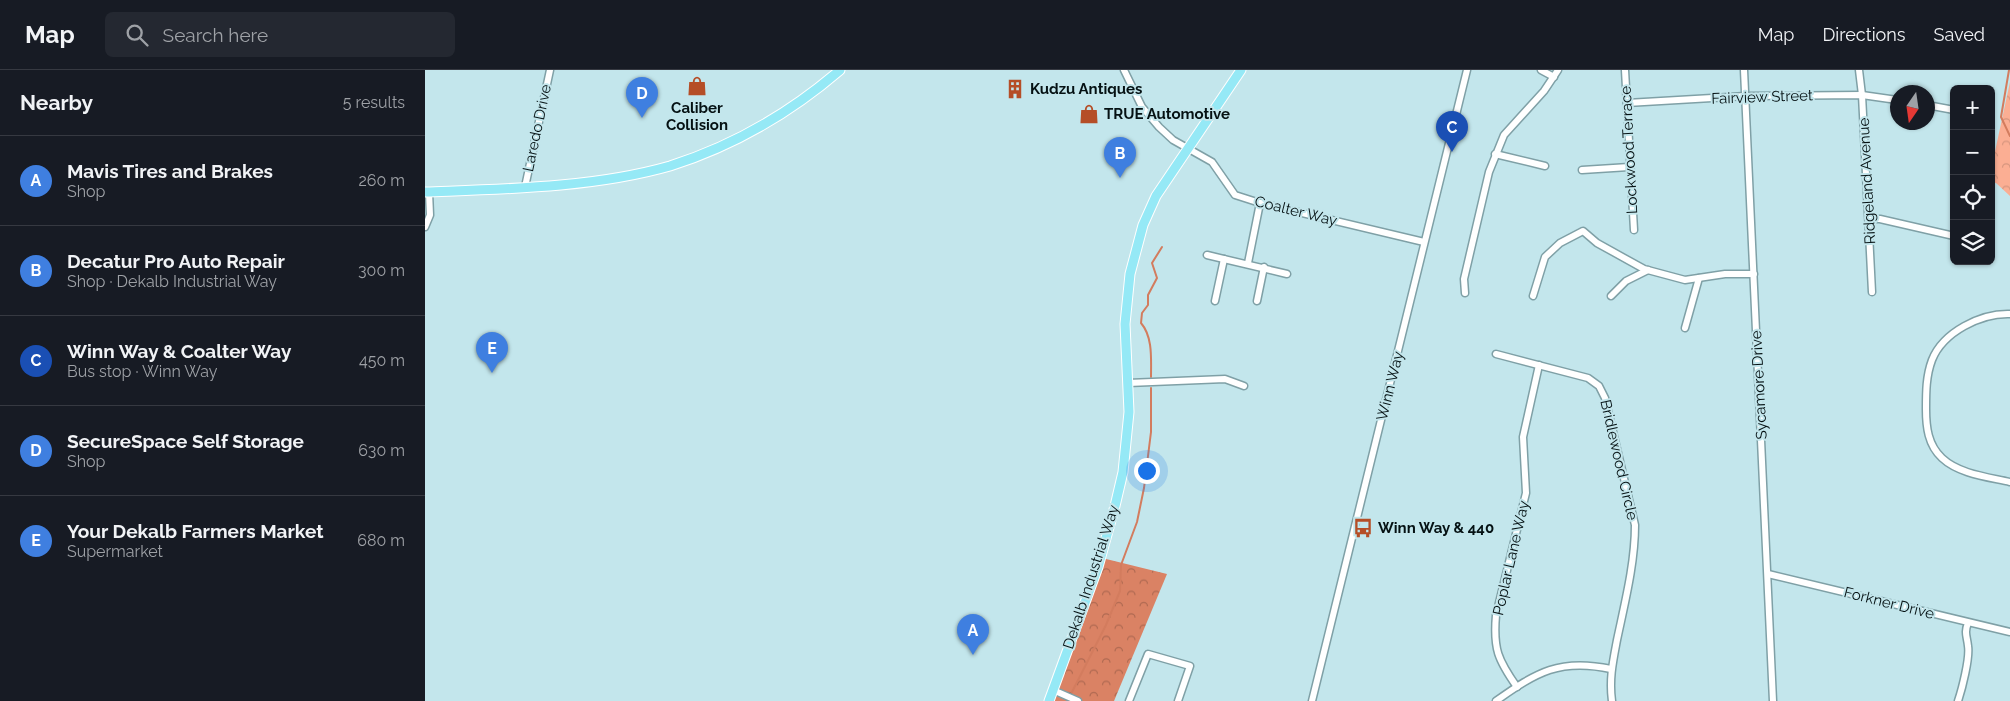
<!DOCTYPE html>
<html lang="en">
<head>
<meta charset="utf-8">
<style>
	:root { --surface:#171b24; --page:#242831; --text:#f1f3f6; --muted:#9ea1a6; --line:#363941; --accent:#b54e27 }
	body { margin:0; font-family:Raleway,sans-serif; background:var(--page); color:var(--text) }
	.controls { position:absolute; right:15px; top:15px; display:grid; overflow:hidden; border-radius:8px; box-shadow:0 1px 4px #0004 }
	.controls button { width:45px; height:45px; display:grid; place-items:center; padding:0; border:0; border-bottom:1px solid var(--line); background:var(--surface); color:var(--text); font:25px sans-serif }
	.compass { position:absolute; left:1465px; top:15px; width:45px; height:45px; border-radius:50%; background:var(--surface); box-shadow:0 1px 4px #0004; rotate:193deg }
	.you { position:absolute; left:721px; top:400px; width:18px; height:18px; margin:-12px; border:4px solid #fff; border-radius:50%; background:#1a73e8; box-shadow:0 0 0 8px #1a73e833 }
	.badge { display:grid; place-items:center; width:32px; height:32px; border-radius:50%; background:var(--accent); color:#fff; font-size:16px; font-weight:700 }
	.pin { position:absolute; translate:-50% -41px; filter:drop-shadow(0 1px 2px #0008) }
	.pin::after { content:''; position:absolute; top:26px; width:18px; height:15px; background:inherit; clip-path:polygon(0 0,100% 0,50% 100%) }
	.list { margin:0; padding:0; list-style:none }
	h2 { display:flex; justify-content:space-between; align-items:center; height:65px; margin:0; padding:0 20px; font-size:21px }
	h2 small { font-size:16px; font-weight:400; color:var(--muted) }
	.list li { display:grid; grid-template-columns:32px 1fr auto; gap:15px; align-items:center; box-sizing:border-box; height:90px; padding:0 20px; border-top:1px solid var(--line) }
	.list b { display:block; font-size:19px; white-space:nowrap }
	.list p { margin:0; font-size:16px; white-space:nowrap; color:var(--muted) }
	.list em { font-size:16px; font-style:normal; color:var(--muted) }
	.icon { flex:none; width:28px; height:28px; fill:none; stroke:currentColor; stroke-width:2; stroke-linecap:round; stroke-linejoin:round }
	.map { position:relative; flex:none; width:1585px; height:631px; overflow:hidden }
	header { display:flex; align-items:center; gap:30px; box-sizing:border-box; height:70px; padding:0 25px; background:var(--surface); border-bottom:1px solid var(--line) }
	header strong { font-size:24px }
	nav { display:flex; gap:28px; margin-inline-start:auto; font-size:18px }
	.search { width:350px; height:45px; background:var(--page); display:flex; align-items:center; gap:12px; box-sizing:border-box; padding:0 18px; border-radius:8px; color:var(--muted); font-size:19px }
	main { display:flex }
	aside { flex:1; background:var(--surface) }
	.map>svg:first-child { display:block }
	.forest { fill:url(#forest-crowns) }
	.park { fill:url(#park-crowns) }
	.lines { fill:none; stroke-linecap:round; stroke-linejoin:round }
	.stream { stroke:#d37c5e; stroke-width:2 }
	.minor-casing { stroke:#7fa0a6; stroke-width:9 }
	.major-casing { stroke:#fff; stroke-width:11 }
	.minor { stroke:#fff; stroke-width:6 }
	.major { stroke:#95e9f6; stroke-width:9 }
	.labels { text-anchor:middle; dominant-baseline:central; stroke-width:4; stroke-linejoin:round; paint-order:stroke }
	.poi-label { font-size:15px; font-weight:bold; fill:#051113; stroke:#c3e6ec; text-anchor:start }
	.street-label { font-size:15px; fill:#051113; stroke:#c3e6ec }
</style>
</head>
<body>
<header>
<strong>Map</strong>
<div class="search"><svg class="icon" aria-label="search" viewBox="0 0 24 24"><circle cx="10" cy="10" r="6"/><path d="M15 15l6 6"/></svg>Search here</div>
<nav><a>Map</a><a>Directions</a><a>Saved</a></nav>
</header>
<main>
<aside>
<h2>Nearby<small>5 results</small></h2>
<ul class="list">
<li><span class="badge" style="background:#3f7fe0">A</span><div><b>Mavis Tires and Brakes</b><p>Shop</p></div><em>260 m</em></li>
<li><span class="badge" style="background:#3f7fe0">B</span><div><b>Decatur Pro Auto Repair</b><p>Shop · Dekalb Industrial Way</p></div><em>300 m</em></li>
<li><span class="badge" style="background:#1a4fb4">C</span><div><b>Winn Way &amp; Coalter Way</b><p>Bus stop · Winn Way</p></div><em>450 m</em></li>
<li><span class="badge" style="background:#3f7fe0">D</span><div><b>SecureSpace Self Storage</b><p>Shop</p></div><em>630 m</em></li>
<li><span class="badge" style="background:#3f7fe0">E</span><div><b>Your Dekalb Farmers Market</b><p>Supermarket</p></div><em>680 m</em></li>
</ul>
</aside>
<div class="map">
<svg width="1585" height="631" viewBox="0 0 1585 631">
	<defs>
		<pattern id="forest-crowns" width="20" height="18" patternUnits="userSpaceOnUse" patternTransform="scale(1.25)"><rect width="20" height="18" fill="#da8264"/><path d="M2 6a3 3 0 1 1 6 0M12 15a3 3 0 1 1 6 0" fill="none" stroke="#af6951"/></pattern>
		<pattern id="park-crowns" width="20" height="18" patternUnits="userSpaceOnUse" patternTransform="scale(1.25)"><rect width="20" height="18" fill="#fbae93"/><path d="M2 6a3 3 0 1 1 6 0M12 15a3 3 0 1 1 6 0" fill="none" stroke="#d6957e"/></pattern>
	</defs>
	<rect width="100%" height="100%" fill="#c3e6ec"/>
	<path class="forest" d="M673 487 742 504 689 631H623Z"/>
	<path class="park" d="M1585 12V126L1571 113 1566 112V100Z"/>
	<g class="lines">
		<g class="stream">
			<path d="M1584 0 1576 47 1585 66"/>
			<path d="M726 307C726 289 728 267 716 253L717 243 723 235V225L732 208 727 193 737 177"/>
			<path d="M647 622 681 555 695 521 696 495 712 452 719 418 726 362V318"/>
		</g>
		<defs>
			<g id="minor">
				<path d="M699 0 717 37 734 57 748 70 787 92 810 125 835 133 999 172"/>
				<path d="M1116 0 1129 7"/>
				<path d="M1200 0 1209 160"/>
				<path d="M1319 0 1348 631"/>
				<path d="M1434 0 1437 25 1447 222"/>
				<path d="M1202 33 1321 26 1437 25 1472 30"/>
				<path d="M1502 35 1529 40"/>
				<path d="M1070 84 1120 96"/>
				<path d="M1157 100 1204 97"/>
				<path d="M100 117 125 0"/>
				<path d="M1444 149H1455L1529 166"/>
				<path d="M0 157 5 145 4 122"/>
				<path d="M782 185 862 204"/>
				<path d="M823 193 835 133"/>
				<path d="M1040 223 1039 209 1064 102 1079 65 1119 21 1133 0"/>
				<path d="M1108 226 1120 187 1135 173 1158 161 1172 173 1219 199 1260 210 1300 204H1329"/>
				<path d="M1186 226 1201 211 1223 200"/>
				<path d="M790 231 799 189"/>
				<path d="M832 231 839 197"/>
				<path d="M1585 244C1556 243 1518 262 1507 290 1501 306 1501 322 1501 339 1501 357 1503 375 1517 388 1534 404 1563 407 1585 412"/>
				<path d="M1260 258 1274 208"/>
				<path d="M1071 284 1163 308 1174 316 1180 328 1210 455C1210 493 1200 532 1192 570 1188 591 1184 609 1187 631"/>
				<path d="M703 313 800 309 819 316"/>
				<path d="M1343 504 1585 562"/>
				<path d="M1092 617C1073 590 1068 579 1071 545L1101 423 1098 367 1114 295"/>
				<path d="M628 620 653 631"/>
				<path d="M704 631 723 584 765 596 753 631"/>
				<path d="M887 631 1042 0"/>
				<path d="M1071 631C1112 602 1135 588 1186 599"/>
				<path d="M1533 631C1537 619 1545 588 1543 576 1542 566 1539 563 1543 553"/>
			</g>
			<g id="major">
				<path d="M0 122C79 119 168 118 245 96 308 76 365 43 415 0"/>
				<path d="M624 631 673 497 690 436 698 402 704 342 700 254 705 204 718 155 731 126 816 0"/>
			</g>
		</defs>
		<use href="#minor" class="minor-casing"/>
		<use href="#major" class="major-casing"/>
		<use href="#minor" class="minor"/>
		<use href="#major" class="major"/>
	</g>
	<defs>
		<symbol id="shop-bare" viewBox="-9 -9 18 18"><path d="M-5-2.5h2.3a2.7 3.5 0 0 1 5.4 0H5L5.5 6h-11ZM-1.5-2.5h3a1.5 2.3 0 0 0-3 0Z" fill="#b54e27" stroke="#c3e6ec" stroke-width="2.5" paint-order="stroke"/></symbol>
		<symbol id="building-bare" viewBox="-9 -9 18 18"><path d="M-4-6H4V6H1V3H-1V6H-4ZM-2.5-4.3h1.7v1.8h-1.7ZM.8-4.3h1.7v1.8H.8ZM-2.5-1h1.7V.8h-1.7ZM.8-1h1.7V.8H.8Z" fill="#b54e27" stroke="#c3e6ec" stroke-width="2.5" paint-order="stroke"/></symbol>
		<symbol id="bus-bare" viewBox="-9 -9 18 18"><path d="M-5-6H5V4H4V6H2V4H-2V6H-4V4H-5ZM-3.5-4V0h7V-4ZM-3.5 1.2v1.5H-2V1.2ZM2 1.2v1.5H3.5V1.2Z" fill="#b54e27" stroke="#c3e6ec" stroke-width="2.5" paint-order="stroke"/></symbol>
	</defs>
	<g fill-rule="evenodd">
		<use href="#shop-bare" x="258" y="2" width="28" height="28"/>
		<use href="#building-bare" x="576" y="5" width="28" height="28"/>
		<use href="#shop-bare" x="650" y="30" width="28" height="28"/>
		<use href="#bus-bare" x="924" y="444" width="28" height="28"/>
	</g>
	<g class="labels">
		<g class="poi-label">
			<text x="605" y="19">Kudzu Antiques</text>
			<text x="272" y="38" text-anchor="middle">Caliber<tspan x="272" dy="17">Collision</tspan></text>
			<text x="679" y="44">TRUE Automotive</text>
			<text x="953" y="458">Winn Way &amp; 440</text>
		</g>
		<g class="street-label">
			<text transform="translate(1337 27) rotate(-2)">Fairview Street</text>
			<text transform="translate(112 58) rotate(-78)">Laredo Drive</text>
			<text transform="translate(1204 80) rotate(-93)">Lockwood Terrace</text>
			<text transform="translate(1442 111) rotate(-93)">Ridgeland Avenue</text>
			<text transform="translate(871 141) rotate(14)">Coalter Way</text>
			<text transform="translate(1334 315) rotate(-93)">Sycamore Drive</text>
			<text transform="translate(965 316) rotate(-76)">Winn Way</text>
			<text transform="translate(1194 390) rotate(77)">Bridlewood Circle</text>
			<text transform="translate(1086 488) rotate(-77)">Poplar Lane Way</text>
			<text transform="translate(666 507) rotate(-72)">Dekalb Industrial Way</text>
			<text transform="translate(1464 533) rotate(14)">Forkner Drive</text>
		</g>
	</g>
</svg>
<div class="controls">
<button>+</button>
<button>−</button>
<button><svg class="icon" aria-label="locate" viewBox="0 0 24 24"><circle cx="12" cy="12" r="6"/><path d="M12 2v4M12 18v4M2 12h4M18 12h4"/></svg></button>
<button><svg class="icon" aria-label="layers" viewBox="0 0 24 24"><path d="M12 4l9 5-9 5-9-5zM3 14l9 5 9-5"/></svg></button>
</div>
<svg class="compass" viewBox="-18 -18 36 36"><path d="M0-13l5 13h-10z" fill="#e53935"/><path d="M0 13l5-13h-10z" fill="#9ea1a6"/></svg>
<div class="you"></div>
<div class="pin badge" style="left:548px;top:585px;background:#3f7fe0">A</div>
<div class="pin badge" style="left:695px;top:108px;background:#3f7fe0">B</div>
<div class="pin badge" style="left:1027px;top:82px;background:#1a4fb4">C</div>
<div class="pin badge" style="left:217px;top:48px;background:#3f7fe0">D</div>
<div class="pin badge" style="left:67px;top:303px;background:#3f7fe0">E</div>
</div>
</main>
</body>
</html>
